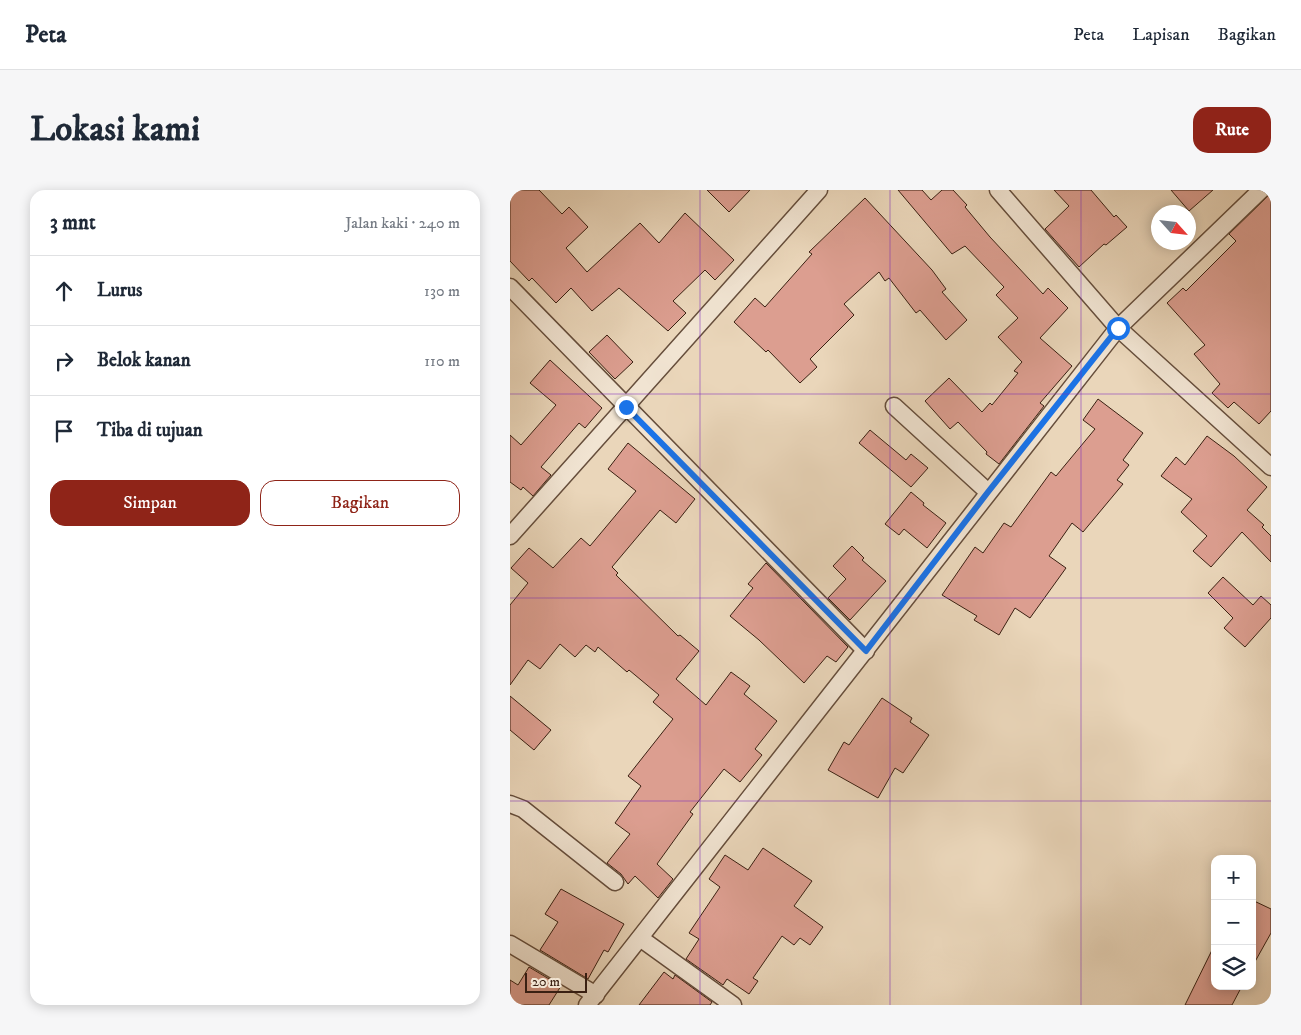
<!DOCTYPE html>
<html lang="id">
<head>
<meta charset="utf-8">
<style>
	:root { --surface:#fff; --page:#f6f6f7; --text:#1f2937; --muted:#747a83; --line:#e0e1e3; --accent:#8f2418 }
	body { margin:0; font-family:"IM FELL DW Pica",serif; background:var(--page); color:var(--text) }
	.controls { position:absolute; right:15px; bottom:15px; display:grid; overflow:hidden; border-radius:10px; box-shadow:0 2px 12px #0003 }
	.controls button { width:45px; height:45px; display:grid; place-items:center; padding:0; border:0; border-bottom:1px solid var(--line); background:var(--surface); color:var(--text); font:25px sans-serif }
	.compass { position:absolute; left:641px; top:15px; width:45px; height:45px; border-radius:50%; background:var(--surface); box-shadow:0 2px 12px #0003; rotate:117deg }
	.scale { position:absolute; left:15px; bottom:12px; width:62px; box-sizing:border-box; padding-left:5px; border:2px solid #3a2012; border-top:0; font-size:14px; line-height:18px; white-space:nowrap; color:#3a2012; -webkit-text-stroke:4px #f1e4d2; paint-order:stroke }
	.stop { position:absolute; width:15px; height:15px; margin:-11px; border:4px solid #1a73e8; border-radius:50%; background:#fff }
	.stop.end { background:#1a73e8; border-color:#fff; box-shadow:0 1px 5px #0008 }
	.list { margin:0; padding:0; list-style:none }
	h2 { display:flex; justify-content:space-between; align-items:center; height:65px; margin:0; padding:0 20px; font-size:21px }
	h2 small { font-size:16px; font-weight:400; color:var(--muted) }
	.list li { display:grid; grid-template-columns:32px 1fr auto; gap:15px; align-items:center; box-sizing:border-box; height:70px; padding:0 20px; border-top:1px solid var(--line) }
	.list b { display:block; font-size:19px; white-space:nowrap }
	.list em { font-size:16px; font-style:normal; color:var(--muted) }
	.actions { display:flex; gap:10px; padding:15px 20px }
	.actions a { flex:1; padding:11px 0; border:1px solid var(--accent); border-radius:15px; text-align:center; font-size:18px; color:var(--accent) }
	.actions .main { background:var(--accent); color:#fff }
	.icon { flex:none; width:28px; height:28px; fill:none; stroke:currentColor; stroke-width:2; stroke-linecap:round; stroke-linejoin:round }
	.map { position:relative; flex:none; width:761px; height:815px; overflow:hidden; border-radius:15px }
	header { display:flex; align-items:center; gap:30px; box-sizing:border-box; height:70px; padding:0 25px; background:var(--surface); border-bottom:1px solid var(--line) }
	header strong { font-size:24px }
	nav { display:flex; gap:28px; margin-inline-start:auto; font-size:18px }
	.intro { display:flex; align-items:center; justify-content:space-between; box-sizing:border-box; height:120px; padding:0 30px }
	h1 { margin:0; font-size:35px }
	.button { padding:12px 22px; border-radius:15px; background:var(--accent); color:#fff; font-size:18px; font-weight:700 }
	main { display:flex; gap:30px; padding:0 30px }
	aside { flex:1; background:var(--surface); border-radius:15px; box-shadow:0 2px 12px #0003 }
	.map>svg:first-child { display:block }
	.building { fill:#dc9e90; stroke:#3a2012 }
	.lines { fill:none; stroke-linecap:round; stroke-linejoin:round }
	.street-casing { stroke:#664e3c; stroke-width:19 }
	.street { stroke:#f1e4d2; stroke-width:16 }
	.route { stroke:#1a73e8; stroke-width:6 }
	.grid { fill:none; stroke:#7b2cbf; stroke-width:1; stroke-opacity:0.55 }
</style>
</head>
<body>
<header>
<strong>Peta</strong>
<nav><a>Peta</a><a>Lapisan</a><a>Bagikan</a></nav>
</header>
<div class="intro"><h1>Lokasi kami</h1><a class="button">Rute</a></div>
<main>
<aside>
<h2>3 mnt<small>Jalan kaki · 240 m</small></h2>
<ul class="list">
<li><svg class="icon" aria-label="ahead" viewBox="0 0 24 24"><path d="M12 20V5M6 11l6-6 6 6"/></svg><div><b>Lurus</b></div><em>130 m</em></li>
<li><svg class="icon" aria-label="right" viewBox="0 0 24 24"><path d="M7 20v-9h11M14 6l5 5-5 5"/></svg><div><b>Belok kanan</b></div><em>110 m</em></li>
<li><svg class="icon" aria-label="arrive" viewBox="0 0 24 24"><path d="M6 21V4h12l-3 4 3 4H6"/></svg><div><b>Tiba di tujuan</b></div></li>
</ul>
<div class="actions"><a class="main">Simpan</a><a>Bagikan</a></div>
</aside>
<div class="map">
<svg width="761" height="815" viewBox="0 0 761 815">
	<rect width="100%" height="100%" fill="#ead6ba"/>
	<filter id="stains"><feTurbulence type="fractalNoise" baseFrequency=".004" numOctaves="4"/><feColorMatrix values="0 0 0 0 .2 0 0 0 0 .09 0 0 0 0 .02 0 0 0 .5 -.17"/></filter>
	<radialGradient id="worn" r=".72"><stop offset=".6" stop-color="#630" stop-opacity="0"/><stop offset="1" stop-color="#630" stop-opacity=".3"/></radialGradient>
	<g class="building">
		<path d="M0 0H29L52 24 59 17 78 37 56 58 77 82 130 33 149 53 175 23 224 70 205 90 195 80 163 111 176 123 158 141 109 98 82 121 61 98 46 113 22 88 19 91 0 71Z"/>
		<path d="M197 0H240L219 22Z"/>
		<path d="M388 0H412L421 10 432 0H443L457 15 455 17 480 47 533 104 538 98 558 118 530 148 562 176 530 213 534 216 489 274 476 264 477 262 448 232 440 239 415 211 439 188 472 222 480 213 482 215 508 183 504 181 512 172 488 147 508 128 486 105 494 97 455 56 442 64Z"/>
		<path d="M544 0H581L604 27 606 25 617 37 596 55 594 54 569 77 535 39 559 16Z"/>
		<path d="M661 0H703L679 21Z"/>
		<path d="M761 3V221L749 234 724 212 718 218 702 203 710 194 684 164 695 155 657 113 673 98 676 101 726 51 719 44Z"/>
		<path d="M355 8 422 80 436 99 432 102 457 130 436 150 410 120 406 123 379 88 375 91 369 82 334 114 344 125 300 169 307 177 290 193 258 160 256 162 224 132 245 108 255 117 302 64 299 62Z"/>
		<path d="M97 145 123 172 105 189 79 162Z"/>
		<path d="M40 170 92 218 75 238 69 233 31 277 41 285 23 306 13 297 11 300 0 292V245L11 255 46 215 20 193Z"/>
		<path d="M588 209 633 243 613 270 619 275 607 290 613 294 573 342 562 333 539 366 556 378 520 428 505 418 489 445 464 430 467 426 432 405 465 357 473 363 494 333 501 337 541 282 546 286 585 239 573 230Z"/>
		<path d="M360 240 396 270 401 264 418 278 401 297 349 253Z"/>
		<path d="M697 246 724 266 757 297 737 320 754 335 752 337 761 346V372L732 342 701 377 683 361 697 346 671 322 682 309 651 286 666 267 675 275Z"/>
		<path d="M118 253 185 309 166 333 150 320 102 377 108 383 106 385 168 446 170 445 189 461 166 489 196 515 221 482 240 496 234 504 267 531 245 559 252 565 230 592 214 579 180 622 183 624 147 674 163 689 148 708 125 686 118 694 111 684 97 673 120 644 105 633 131 596 118 586 163 529 143 512 149 505 119 480 117 482 88 457 85 462 76 455 65 467 50 454 30 479 18 470 0 495V415L18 393 1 378 19 358 43 378 71 348 80 356 126 301 98 279Z"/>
		<path d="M401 302 414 313 413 315 436 333 417 358 394 339 389 345 375 334Z"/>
		<path d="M342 356 354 368 352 370 376 391 340 430 318 408 336 389 323 376Z"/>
		<path d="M256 373 338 457 326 472 317 466 294 493 249 450 220 426 243 398 238 394Z"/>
		<path d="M713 387 743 415 751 406 761 415V428L735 457 714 438 723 428 698 403Z"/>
		<path d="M0 506 41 540 24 560 0 540Z"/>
		<path d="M372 508 402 528 400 532 419 545 393 583 385 578 368 608 318 580 334 552 339 555Z"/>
		<path d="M253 658 302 691 284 716 313 737 300 755 290 748 284 755 272 746 243 788 248 791 239 804 217 789 213 795 176 769 189 749 179 743 210 697 199 689 215 665 238 680Z"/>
		<path d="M51 699 114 734 98 762 94 760 78 789 30 760 48 732 35 724Z"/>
		<path d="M742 710 761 719V743L742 777Z"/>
		<path d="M705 754V796H732L722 815H675Z"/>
		<path d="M19 777 51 796 39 815H0V790L8 795Z"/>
		<path d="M154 782 163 789 165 785 202 812 200 815H129Z"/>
	</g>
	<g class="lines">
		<defs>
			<g id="street">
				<path d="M488 0 608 138 761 277"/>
				<path d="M0 97 356 461"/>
				<path d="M384 216 478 302"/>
				<path d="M0 346 309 0"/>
				<path d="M0 614 13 619 105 692"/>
				<path d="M130 748 223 815"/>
				<path d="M0 754 86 805"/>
				<path d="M77 815 608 138 751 0"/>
			</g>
		</defs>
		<use href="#street" class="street-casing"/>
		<use href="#street" class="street"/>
	</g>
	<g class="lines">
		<path class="route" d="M116 217 356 461 478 302 608 138"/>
	</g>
	<path class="grid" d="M190 0V815M380 0V815M571 0V815M0 204H761M0 408H761M0 611H761"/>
	<rect width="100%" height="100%" filter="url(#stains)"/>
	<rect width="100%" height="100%" fill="url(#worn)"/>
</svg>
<div class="controls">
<button>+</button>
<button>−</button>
<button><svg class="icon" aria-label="layers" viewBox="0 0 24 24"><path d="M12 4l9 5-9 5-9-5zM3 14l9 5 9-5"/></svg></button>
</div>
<svg class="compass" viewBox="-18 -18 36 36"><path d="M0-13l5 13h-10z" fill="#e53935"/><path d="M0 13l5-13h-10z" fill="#747a83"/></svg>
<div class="scale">20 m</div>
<div class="stop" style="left:608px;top:138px"></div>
<div class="stop end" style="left:116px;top:217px"></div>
</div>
</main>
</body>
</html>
